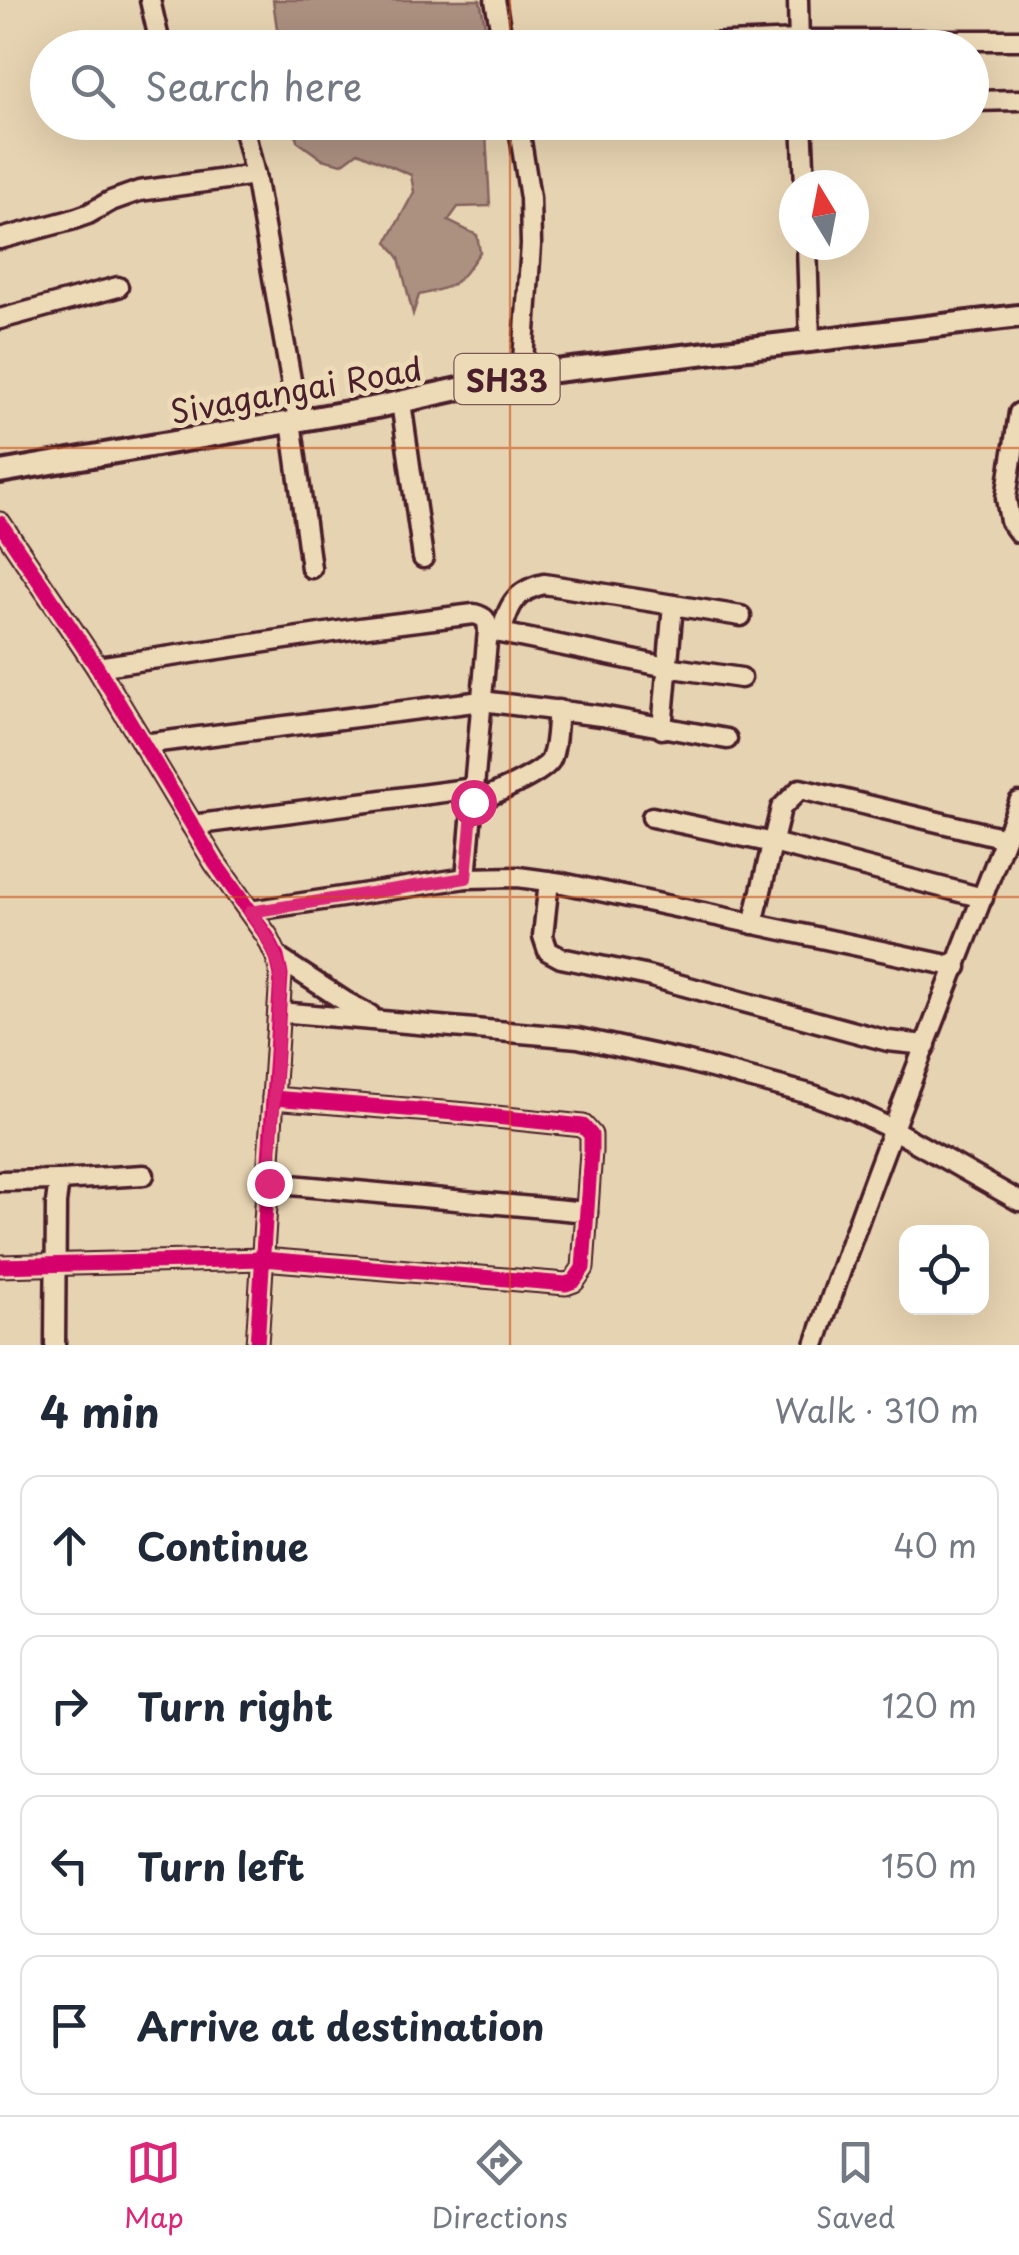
<!DOCTYPE html>
<html lang="en">
<head>
<meta charset="utf-8">
<style>
	:root { --surface:#fff; --page:#f6f6f7; --text:#1f2937; --muted:#747a83; --line:#e0e1e3; --accent:#db2777 }
	body { margin:0; font-family:"Playpen Sans",sans-serif; background:var(--page); color:var(--text) }
	.controls { position:absolute; right:30px; bottom:30px; display:grid; overflow:hidden; border-radius:20px; box-shadow:0 10px 40px #0002 }
	.controls button { width:90px; height:90px; display:grid; place-items:center; padding:0; border:0; border-bottom:2px solid var(--line); background:var(--surface); color:var(--text); font:50px sans-serif }
	.compass { position:absolute; left:779px; top:170px; width:90px; height:90px; border-radius:50%; background:var(--surface); box-shadow:0 10px 40px #0002; rotate:350deg }
	.stop { position:absolute; width:30px; height:30px; margin:-22px; border:8px solid #db2777; border-radius:50%; background:#fff }
	.stop.end { background:#db2777; border-color:#fff; box-shadow:0 2px 10px #0008 }
	.list { margin:0; padding:0; list-style:none }
	h2 { display:flex; justify-content:space-between; align-items:center; height:130px; margin:0; padding:0 40px; font-size:42px }
	h2 small { font-size:32px; font-weight:400; color:var(--muted) }
	.list li { display:grid; grid-template-columns:65px 1fr auto; gap:30px; align-items:center; box-sizing:border-box; height:140px; margin:0 20px 20px; padding:0 20px; border:2px solid var(--line); border-radius:20px }
	.list b { display:block; font-size:38px; white-space:nowrap }
	.list em { font-size:32px; font-style:normal; color:var(--muted) }
	.icon { flex:none; width:55px; height:55px; fill:none; stroke:currentColor; stroke-width:2; stroke-linecap:round; stroke-linejoin:round }
	.map { position:relative; flex:none; width:1019px; height:1345px; overflow:hidden }
	.search { position:absolute; background:var(--surface); box-shadow:0 10px 40px #0002; left:30px; right:30px; top:30px; height:110px; display:flex; align-items:center; gap:25px; box-sizing:border-box; padding:0 35px; border-radius:55px; color:var(--muted); font-size:38px }
	.sheet { height:770px; background:var(--surface) }
	nav { display:flex; justify-content:space-around; align-items:center; box-sizing:border-box; height:140px; border-top:2px solid var(--line); background:var(--surface); font-size:28px; color:var(--muted) }
	nav a { display:grid; justify-items:center; gap:5px }
	nav .on { color:var(--accent) }
	.map>svg:first-child { display:block }
	.water { fill:#ac9080; stroke:#85635e; stroke-width:2.5 }
	.lines { fill:none; stroke-linecap:round; stroke-linejoin:round }
	.minor-casing { stroke:#4a1f2b; stroke-width:25 }
	.major-casing { stroke:#4a1f2b; stroke-width:28 }
	.minor { stroke:#eddab7; stroke-width:18 }
	.major { stroke:#eddab7; stroke-width:20 }
	.cycleway-casing { stroke:#eddab7; stroke-width:21 }
	.cycleway { stroke:#d6006c; stroke-width:15 }
	.route { stroke:#db2777; stroke-width:12 }
	.grid { fill:none; stroke:#c84d12; stroke-width:2.5; stroke-opacity:0.55 }
	.labels { text-anchor:middle; dominant-baseline:central; stroke-width:10; stroke-linejoin:round; paint-order:stroke }
	.shield { fill:#eddab7; stroke:#7b5755; stroke-width:2.5 }
	.shield-label { font-size:30px; font-weight:bold; fill:#4a1f2b }
	.street-label { font-size:32px; fill:#4a1f2b; stroke:#eddab7 }
</style>
</head>
<body>
<div class="map">
<svg width="1019" height="1345" viewBox="0 0 1019 1345">
	<rect width="100%" height="100%" fill="#e6d3b1"/>
	<filter id="ink" filterUnits="userSpaceOnUse"><feTurbulence type="fractalNoise" baseFrequency=".01" numOctaves="2"/><feDisplacementMap in="SourceGraphic" scale="20" xChannelSelector="R" yChannelSelector="G"/><feConvolveMatrix kernelMatrix="1 2 1 2 8 2 1 2 1" color-interpolation-filters="sRGB"/></filter>
	<g filter="url(#ink)">
		<g class="water">
			<path d="M273 0H480L487 35 479 47H285L288 43 278 36Z"/>
			<path d="M294 123H476L486 134 490 206 458 207 448 221 477 235 480 252C458 283 457 287 419 295L413 314 399 258 387 242 414 192 411 175 358 152 342 164 322 159 297 141Z"/>
		</g>
		<g class="lines">
			<defs>
				<g id="minor">
					<path d="M150 0 161 48"/>
					<path d="M495 0 504 48"/>
					<path d="M798 0 799 47"/>
					<path d="M613 48 799 40H1019"/>
					<path d="M972 101 1019 100"/>
					<path d="M234 122 240 126 245 134 255 175 298 420"/>
					<path d="M518 122 530 198 531 245 522 375"/>
					<path d="M802 122 805 185"/>
					<path d="M0 239 71 220 88 214 111 201 139 191 255 175"/>
					<path d="M807 245 810 342"/>
					<path d="M0 319 118 287"/>
					<path d="M401 402 423 558"/>
					<path d="M1019 413 1006 498 1010 521 1019 533"/>
					<path d="M291 421 311 568"/>
					<path d="M0 523 97 667 215 863 267 936 277 957 281 975 257 1345"/>
					<path d="M491 631 667 667 741 678"/>
					<path d="M501 633C509 606 514 591 544 584L741 616"/>
					<path d="M97 667 360 628 474 614C485 617 487 619 488 630L466 878"/>
					<path d="M662 729 673 605"/>
					<path d="M143 744 482 701 601 716 727 739"/>
					<path d="M473 802C488 797 547 772 551 759 557 745 556 725 558 710"/>
					<path d="M652 817 773 843 983 898"/>
					<path d="M192 825 474 788"/>
					<path d="M549 881 543 936 548 951 561 958 644 975 888 1041 926 1045"/>
					<path d="M250 911 466 878 518 877 562 883 957 967"/>
					<path d="M753 924 781 808 800 789 1005 838"/>
					<path d="M277 957 346 1002 370 1015"/>
					<path d="M279 1012 578 1038 685 1061 813 1095 851 1109 892 1129 1019 1201"/>
					<path d="M0 1181 59 1180"/>
					<path d="M269 1183 587 1212"/>
					<path d="M0 1266 263 1259 566 1284 574 1281 583 1268 591 1151V1135L583 1126 467 1114 273 1098"/>
					<path d="M55 1345 56 1203 59 1180 144 1175"/>
					<path d="M815 1345C877 1162 950 983 1019 802"/>
				</g>
				<path id="major" d="M0 472 377 407 522 375 1019 316"/>
			</defs>
			<use href="#minor" class="minor-casing"/>
			<use href="#major" class="major-casing"/>
			<use href="#minor" class="minor"/>
			<use href="#major" class="major"/>
			<defs>
				<g id="cycleway">
					<path d="M0 523 97 667 215 863 267 936 277 957 281 975 257 1345"/>
					<path d="M0 1266 263 1259 566 1284 574 1281 583 1268 591 1151V1135L583 1126 467 1114 273 1098"/>
				</g>
			</defs>
			<use href="#cycleway" class="cycleway-casing"/>
			<use href="#cycleway" class="cycleway"/>
		</g>
	</g>
	<g class="lines" filter="url(#ink)">
		<path class="route" d="M269 1183 281 975C276 950 265 932 250 912L466 878 473 802"/>
	</g>
	<path class="grid" d="M510 0V48M510 122V1345M0 448H1019M0 897H1019"/>
	<g class="labels">
		<rect class="shield" x="454.5" y="354" width="105" height="50" rx="8"/>
		<g class="shield-label">
			<text x="507" y="379">SH33</text>
		</g>
		<g class="street-label">
			<text transform="translate(296 389) rotate(-10)">Sivagangai Road</text>
		</g>
	</g>
</svg>
<div class="controls">
<button><svg class="icon" aria-label="locate" viewBox="0 0 24 24"><circle cx="12" cy="12" r="6"/><path d="M12 2v4M12 18v4M2 12h4M18 12h4"/></svg></button>
</div>
<svg class="compass" viewBox="-18 -18 36 36"><path d="M0-13l5 13h-10z" fill="#e53935"/><path d="M0 13l5-13h-10z" fill="#747a83"/></svg>
<div class="stop" style="left:473px;top:802px"></div>
<div class="stop end" style="left:269px;top:1183px"></div>
<div class="search"><svg class="icon" aria-label="search" viewBox="0 0 24 24"><circle cx="10" cy="10" r="6"/><path d="M15 15l6 6"/></svg>Search here</div>
</div>
<section class="sheet">
<h2>4 min<small>Walk · 310 m</small></h2>
<ul class="list">
<li><svg class="icon" aria-label="ahead" viewBox="0 0 24 24"><path d="M12 20V5M6 11l6-6 6 6"/></svg><div><b>Continue</b></div><em>40 m</em></li>
<li><svg class="icon" aria-label="right" viewBox="0 0 24 24"><path d="M7 20v-9h11M14 6l5 5-5 5"/></svg><div><b>Turn right</b></div><em>120 m</em></li>
<li><svg class="icon" aria-label="left" viewBox="0 0 24 24"><path d="M17 20v-9H6M10 6l-5 5 5 5"/></svg><div><b>Turn left</b></div><em>150 m</em></li>
<li><svg class="icon" aria-label="arrive" viewBox="0 0 24 24"><path d="M6 21V4h12l-3 4 3 4H6"/></svg><div><b>Arrive at destination</b></div></li>
</ul>
</section>
<nav>
<a class="on"><svg class="icon" aria-label="map" viewBox="0 0 24 24"><path d="M3 6l6-2 6 2 6-2v14l-6 2-6-2-6 2zM9 4v14M15 6v14"/></svg>Map</a>
<a><svg class="icon" aria-label="directions" viewBox="0 0 24 24"><path d="M12 3l9 9-9 9-9-9zM9 14v-3h6M13 9l2 2-2 2"/></svg>Directions</a>
<a><svg class="icon" aria-label="saved" viewBox="0 0 24 24"><path d="M7 4h10v16l-5-4-5 4z"/></svg>Saved</a>
</nav>
</body>
</html>
